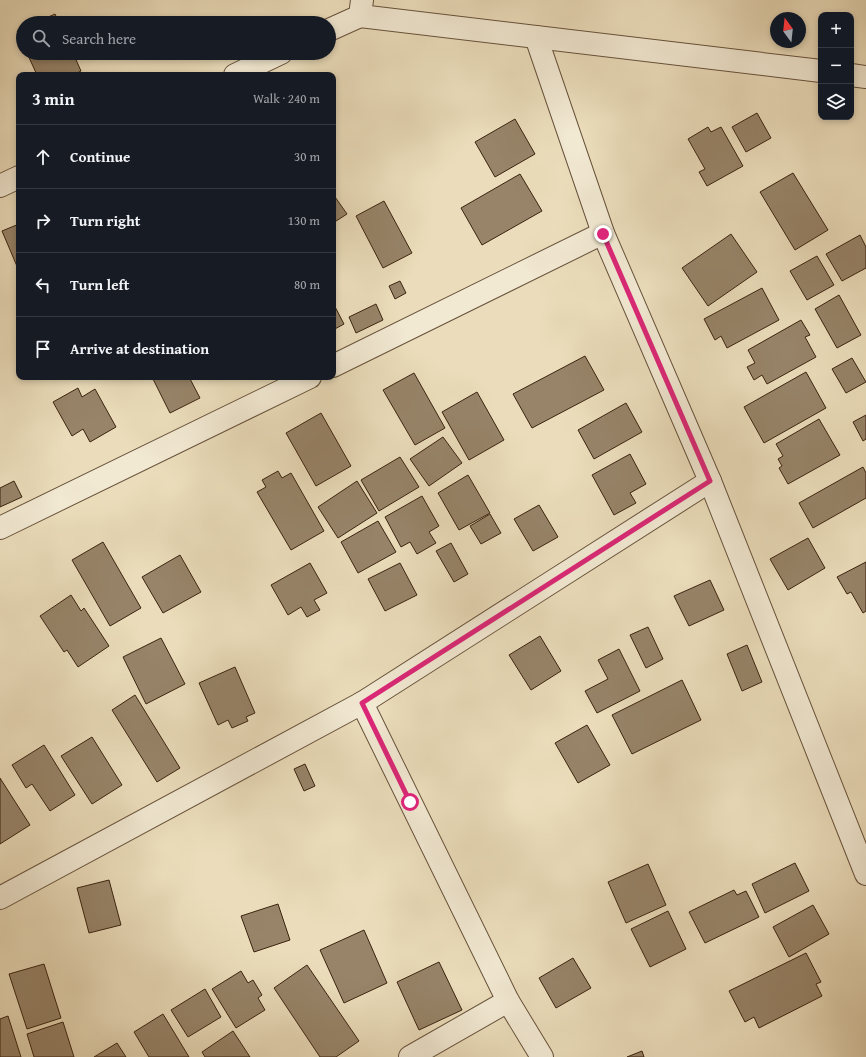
<!DOCTYPE html>
<html lang="en">
<head>
<meta charset="utf-8">
<style>
	:root { --surface:#171b24; --page:#20242c; --text:#f1f3f6; --muted:#9ea1a6; --line:#363941 }
	body { margin:0; font-family:"Gentium Book Plus",serif; background:var(--page); color:var(--text) }
	.controls { position:absolute; right:12px; top:12px; display:grid; overflow:hidden; border-radius:8px; box-shadow:0 2px 6px #0003 }
	.controls button { width:36px; height:36px; display:grid; place-items:center; padding:0; border:0; border-bottom:1px solid var(--line); background:var(--surface); color:var(--text); font:20px sans-serif }
	.compass { position:absolute; left:770px; top:12px; width:36px; height:36px; border-radius:50%; background:var(--surface); box-shadow:0 2px 6px #0003; rotate:345deg }
	.stop { position:absolute; width:12px; height:12px; margin:-9px; border:3px solid #db2777; border-radius:50%; background:#fff }
	.stop.end { background:#db2777; border-color:#fff; box-shadow:0 1px 4px #0008 }
	.list { margin:0; padding:0; list-style:none }
	h2 { display:flex; justify-content:space-between; align-items:center; height:52px; margin:0; padding:0 16px; font-size:17px }
	h2 small { font-size:13px; font-weight:400; color:var(--muted) }
	.list li { display:grid; grid-template-columns:26px 1fr auto; gap:12px; align-items:center; box-sizing:border-box; height:64px; padding:0 16px; border-top:1px solid var(--line) }
	.list b { display:block; font-size:15px; white-space:nowrap }
	.list em { font-size:13px; font-style:normal; color:var(--muted) }
	.icon { flex:none; width:22px; height:22px; fill:none; stroke:currentColor; stroke-width:2; stroke-linecap:round; stroke-linejoin:round }
	.map { position:relative; flex:none; width:866px; height:1057px; overflow:hidden }
	.search { position:absolute; background:var(--surface); box-shadow:0 2px 6px #0003; left:16px; top:16px; width:320px; height:44px; display:flex; align-items:center; gap:10px; box-sizing:border-box; padding:0 14px; border-radius:22px; color:var(--muted); font-size:15px }
	.panel { position:absolute; background:var(--surface); box-shadow:0 2px 6px #0003; left:16px; top:72px; width:320px; height:308px; border-radius:8px }
	.map>svg:first-child { display:block }
	.building { fill:#978469; stroke:#3b2310 }
	.lines { fill:none; stroke-linecap:round; stroke-linejoin:round }
	.street-casing { stroke:#67523b; stroke-width:24 }
	.street { stroke:#f2e9d3; stroke-width:22 }
	.route { stroke:#db2777; stroke-width:5 }
</style>
</head>
<body>
<div class="map">
<svg width="866" height="1057" viewBox="0 0 866 1057">
	<rect width="100%" height="100%" fill="#ebddbb"/>
	<filter id="stains"><feTurbulence type="fractalNoise" baseFrequency=".005" numOctaves="4"/><feColorMatrix values="0 0 0 0 .2 0 0 0 0 .09 0 0 0 0 .02 0 0 0 .5 -.17"/></filter>
	<radialGradient id="worn" r=".72"><stop offset=".6" stop-color="#630" stop-opacity="0"/><stop offset="1" stop-color="#630" stop-opacity=".3"/></radialGradient>
	<g class="building">
		<path d="M55 14 59 23H35Z"/>
		<path d="M23 28V43L17 31Z"/>
		<path d="M27 53H73L81 71 73 75H37Z"/>
		<path d="M757 113 771 138 746 152 732 127Z"/>
		<path d="M515 119 535 154 495 177 475 142Z"/>
		<path d="M708 127 711 132 721 127 743 166 707 186 699 172 705 169 688 139Z"/>
		<path d="M793 173 828 230 795 250 760 192Z"/>
		<path d="M520 174 542 211 482 245 461 208Z"/>
		<path d="M333 194 347 214 333 223Z"/>
		<path d="M384 201 412 253 383 268 356 216Z"/>
		<path d="M19 224V271L2 231Z"/>
		<path d="M731 234 757 272 708 306 682 268Z"/>
		<path d="M860 235 866 247V268L842 281 826 254Z"/>
		<path d="M817 256 834 285 807 300 790 271Z"/>
		<path d="M400 281 406 293 395 299 389 286Z"/>
		<path d="M762 288 779 320 727 348 721 336 715 340 704 319Z"/>
		<path d="M839 295 861 335 837 348 815 309Z"/>
		<path d="M333 303 344 324 333 330Z"/>
		<path d="M376 304 383 320 356 333 349 317Z"/>
		<path d="M801 320 810 335 805 337 816 357 767 384 762 375 754 380 747 367 755 363 748 350Z"/>
		<path d="M585 356 604 390 532 428 513 394Z"/>
		<path d="M852 358 866 382 846 393 832 369Z"/>
		<path d="M806 372 826 408 764 443 744 407Z"/>
		<path d="M414 373 445 428 415 445 383 390Z"/>
		<path d="M152 377H189L200 398 170 413Z"/>
		<path d="M78 388 82 397 95 389 116 427 90 442 83 429 72 436 53 402Z"/>
		<path d="M477 392 504 440 469 460 442 412Z"/>
		<path d="M626 403 642 432 594 459 578 430Z"/>
		<path d="M321 413 351 466 316 486 286 433Z"/>
		<path d="M866 415V439L863 441 853 422Z"/>
		<path d="M819 419 840 455 788 484 779 468 782 466 778 459 783 456 776 444Z"/>
		<path d="M443 437 462 463 429 486 410 459Z"/>
		<path d="M630 454 646 484 630 493 636 503 614 515 592 475Z"/>
		<path d="M400 457 419 487 379 511 361 480Z"/>
		<path d="M863 467 866 473V498L813 528 799 503Z"/>
		<path d="M278 471 282 478 291 473 324 531 291 550 257 492 266 487 262 480Z"/>
		<path d="M468 475 490 513 459 530 438 493Z"/>
		<path d="M14 481 22 497 0 507V488Z"/>
		<path d="M357 481 377 513 338 538 318 507Z"/>
		<path d="M422 496 439 526 429 532 436 543 417 554 410 542 401 547 385 517Z"/>
		<path d="M539 505 558 537 533 551 514 519Z"/>
		<path d="M490 514 501 533 481 544 470 526Z"/>
		<path d="M378 521 396 552 358 573 341 542Z"/>
		<path d="M808 538 825 568 788 590 770 559Z"/>
		<path d="M103 542 141 608 110 626 72 560Z"/>
		<path d="M451 543 468 574 454 582 436 551Z"/>
		<path d="M180 555 201 592 163 613 142 577Z"/>
		<path d="M866 562V611L863 613 851 592 847 594 837 577Z"/>
		<path d="M310 563 327 593 314 600 320 610 307 617 301 607 288 615 271 585Z"/>
		<path d="M400 563 417 595 385 611 368 579Z"/>
		<path d="M710 580 724 610 689 626 674 596Z"/>
		<path d="M71 595 81 611 84 608 109 646 78 667 67 650 64 652 40 616Z"/>
		<path d="M648 627 663 659 646 668 630 635Z"/>
		<path d="M540 636 561 671 531 690 509 655Z"/>
		<path d="M161 638 185 684 146 704 123 657Z"/>
		<path d="M747 645 762 682 742 691 727 654Z"/>
		<path d="M619 649 640 691 597 713 585 691 608 679 598 660Z"/>
		<path d="M235 667 255 713 246 717 248 721 232 728 228 720 218 725 199 683Z"/>
		<path d="M682 680 701 720 632 754 612 715Z"/>
		<path d="M135 695 180 768 157 782 112 710Z"/>
		<path d="M587 725 610 765 578 783 555 743Z"/>
		<path d="M92 737 122 785 92 804 61 756Z"/>
		<path d="M44 745 75 795 50 811 32 784 26 788 12 765Z"/>
		<path d="M305 764 315 786 304 791 294 769Z"/>
		<path d="M0 778 30 825 0 844Z"/>
		<path d="M795 863 809 891 765 913 752 884Z"/>
		<path d="M648 864 666 905 626 923 608 882Z"/>
		<path d="M109 880 121 925 89 933 77 888Z"/>
		<path d="M734 890 737 895 746 891 759 917 705 943 689 912Z"/>
		<path d="M278 904 290 940 254 952 241 916Z"/>
		<path d="M813 905 829 934 789 957 773 927Z"/>
		<path d="M668 911 686 949 650 967 631 929Z"/>
		<path d="M364 930 387 983 344 1003 320 950Z"/>
		<path d="M806 953 821 982 816 984 822 996 759 1028 754 1017 745 1022 729 991Z"/>
		<path d="M573 958 591 988 556 1008 539 978Z"/>
		<path d="M439 962 462 1010 419 1030 397 982Z"/>
		<path d="M44 964 61 1018 27 1029 9 974Z"/>
		<path d="M307 965 359 1041 336 1057H320L274 988Z"/>
		<path d="M241 971 248 983 253 980 262 995 258 998 265 1010 236 1028 212 989Z"/>
		<path d="M205 989 221 1017 188 1037 171 1010Z"/>
		<path d="M163 1014 189 1057H149L134 1032Z"/>
		<path d="M8 1016 21 1057H0V1019Z"/>
		<path d="M63 1022 74 1057H34L27 1034Z"/>
		<path d="M233 1031 250 1057H205L202 1052Z"/>
		<path d="M117 1043 126 1057H94Z"/>
		<path d="M642 1051 644 1057H627Z"/>
	</g>
	<g class="lines">
		<defs>
			<g id="street">
				<path d="M360 16 821 71"/>
				<path d="M329 30 360 16 362 0"/>
				<path d="M536 37 603 233 710 481 866 874"/>
				<path d="M235 75 281 53"/>
				<path d="M851 75 866 77"/>
				<path d="M0 186 19 177"/>
				<path d="M333 366 603 233"/>
				<path d="M0 528 310 377"/>
				<path d="M362 703 508 1001 542 1057"/>
				<path d="M0 898 362 703 710 481"/>
				<path d="M410 1057 508 1001"/>
			</g>
		</defs>
		<use href="#street" class="street-casing"/>
		<use href="#street" class="street"/>
	</g>
	<g class="lines">
		<path class="route" d="M410 802 362 703 710 481 603 234"/>
	</g>
	<rect width="100%" height="100%" filter="url(#stains)"/>
	<rect width="100%" height="100%" fill="url(#worn)"/>
</svg>
<div class="controls">
<button>+</button>
<button>−</button>
<button><svg class="icon" aria-label="layers" viewBox="0 0 24 24"><path d="M12 4l9 5-9 5-9-5zM3 14l9 5 9-5"/></svg></button>
</div>
<svg class="compass" viewBox="-18 -18 36 36"><path d="M0-13l5 13h-10z" fill="#e53935"/><path d="M0 13l5-13h-10z" fill="#9ea1a6"/></svg>
<div class="stop" style="left:410px;top:802px"></div>
<div class="stop end" style="left:603px;top:234px"></div>
<div class="search"><svg class="icon" aria-label="search" viewBox="0 0 24 24"><circle cx="10" cy="10" r="6"/><path d="M15 15l6 6"/></svg>Search here</div>
<section class="panel">
<h2>3 min<small>Walk · 240 m</small></h2>
<ul class="list">
<li><svg class="icon" aria-label="ahead" viewBox="0 0 24 24"><path d="M12 20V5M6 11l6-6 6 6"/></svg><div><b>Continue</b></div><em>30 m</em></li>
<li><svg class="icon" aria-label="right" viewBox="0 0 24 24"><path d="M7 20v-9h11M14 6l5 5-5 5"/></svg><div><b>Turn right</b></div><em>130 m</em></li>
<li><svg class="icon" aria-label="left" viewBox="0 0 24 24"><path d="M17 20v-9H6M10 6l-5 5 5 5"/></svg><div><b>Turn left</b></div><em>80 m</em></li>
<li><svg class="icon" aria-label="arrive" viewBox="0 0 24 24"><path d="M6 21V4h12l-3 4 3 4H6"/></svg><div><b>Arrive at destination</b></div></li>
</ul>
</section>
</div>
</body>
</html>
